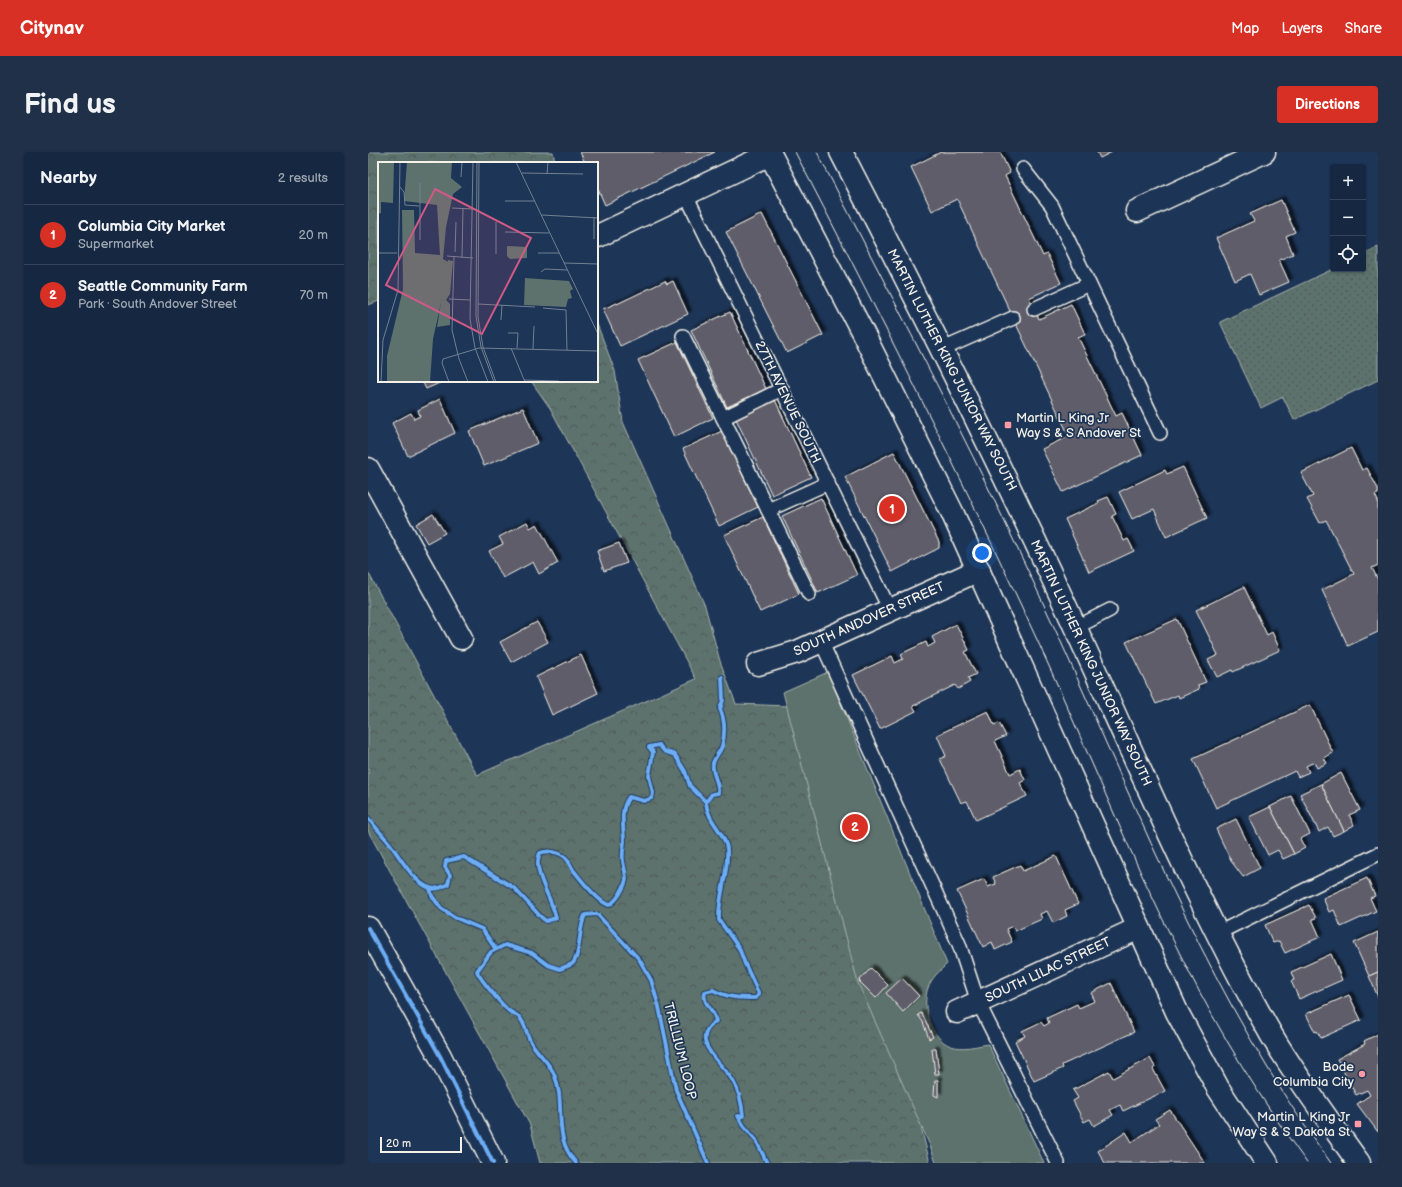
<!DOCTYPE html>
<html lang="en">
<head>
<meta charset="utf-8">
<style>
	:root { --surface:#162841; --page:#1f3048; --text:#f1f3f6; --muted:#9ea6b1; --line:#35445a; --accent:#d93025 }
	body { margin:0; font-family:"Balsamiq Sans",sans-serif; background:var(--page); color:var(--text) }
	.controls { position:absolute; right:12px; top:12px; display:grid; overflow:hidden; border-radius:4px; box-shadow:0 1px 3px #0004 }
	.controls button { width:36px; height:36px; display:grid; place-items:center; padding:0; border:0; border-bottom:1px solid var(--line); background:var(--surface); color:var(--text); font:20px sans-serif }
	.scale { position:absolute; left:12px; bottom:10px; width:82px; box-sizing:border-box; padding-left:4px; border:2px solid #f4f1e8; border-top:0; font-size:11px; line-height:14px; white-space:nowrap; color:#f4f1e8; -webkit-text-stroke:3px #1d3557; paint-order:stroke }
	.you { position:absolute; left:614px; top:401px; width:14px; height:14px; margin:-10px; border:3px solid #fff; border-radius:50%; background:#1a73e8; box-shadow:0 0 0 6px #1a73e833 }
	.badge { display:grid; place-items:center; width:26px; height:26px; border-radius:50%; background:var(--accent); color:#fff; font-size:13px; font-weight:700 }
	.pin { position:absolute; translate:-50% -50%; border:2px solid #fff; box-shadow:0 1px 4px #0006 }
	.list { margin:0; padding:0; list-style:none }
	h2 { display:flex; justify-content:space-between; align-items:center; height:52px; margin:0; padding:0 16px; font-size:17px }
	h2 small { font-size:13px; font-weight:400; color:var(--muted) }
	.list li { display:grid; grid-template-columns:26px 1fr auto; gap:12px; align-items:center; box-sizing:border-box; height:60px; padding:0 16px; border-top:1px solid var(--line) }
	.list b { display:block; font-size:15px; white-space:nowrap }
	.list p { margin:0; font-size:13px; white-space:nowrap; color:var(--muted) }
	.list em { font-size:13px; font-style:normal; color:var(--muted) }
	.icon { flex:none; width:22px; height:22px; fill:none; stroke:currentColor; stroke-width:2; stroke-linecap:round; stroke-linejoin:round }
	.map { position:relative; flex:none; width:1010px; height:1011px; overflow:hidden; border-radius:4px }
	header { display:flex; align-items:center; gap:24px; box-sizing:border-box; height:56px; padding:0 20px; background:var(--accent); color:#fff }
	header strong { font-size:19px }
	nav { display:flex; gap:22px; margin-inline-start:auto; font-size:14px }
	.intro { display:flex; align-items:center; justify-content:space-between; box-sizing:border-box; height:96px; padding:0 24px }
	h1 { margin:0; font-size:28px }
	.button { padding:10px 18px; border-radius:4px; background:var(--accent); color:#fff; font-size:14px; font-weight:700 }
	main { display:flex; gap:24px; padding:0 24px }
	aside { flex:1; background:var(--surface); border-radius:4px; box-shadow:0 1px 3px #0004 }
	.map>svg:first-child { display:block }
	.grass { fill:url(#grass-dots); stroke:#a8b2aa }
	.forest { fill:url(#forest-crowns); stroke:#a8b2aa }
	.garden { fill:#5d726d; stroke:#a8b2aa }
	.building { fill:#5f5d6a; stroke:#f4f1e8; filter:url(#shadow) }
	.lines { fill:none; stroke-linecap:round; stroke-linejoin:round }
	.service-casing { stroke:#f4f1e8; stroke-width:16 }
	.minor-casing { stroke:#f4f1e8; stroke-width:25 }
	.secondary-casing { stroke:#f4f1e8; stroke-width:25 }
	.service { stroke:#1d3557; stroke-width:13 }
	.minor { stroke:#1d3557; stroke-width:22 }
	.secondary { stroke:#1d3557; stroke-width:22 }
	.tram { stroke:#f4f1e8; stroke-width:1 }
	.cycleway-casing { stroke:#1d3557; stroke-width:6 }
	.cycleway { stroke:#6dadf4; stroke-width:4 }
	.poi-dot { fill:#ff9aa2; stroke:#1d3557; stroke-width:1.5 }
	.labels { text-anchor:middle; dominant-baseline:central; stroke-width:3.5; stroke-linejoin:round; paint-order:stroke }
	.street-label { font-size:13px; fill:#f4f1e8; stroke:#1d3557 }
	.poi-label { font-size:13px; fill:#f4f1e8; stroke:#1d3557; text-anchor:end }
	.inset-road { fill:none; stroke:#738091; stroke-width:1 }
	.view { fill:#d15985; fill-opacity:0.15; stroke:#d15985; stroke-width:2 }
	.inset-edge { fill:none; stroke:#f4f1e8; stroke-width:2 }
</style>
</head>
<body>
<header>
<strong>Citynav</strong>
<nav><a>Map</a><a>Layers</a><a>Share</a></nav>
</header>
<div class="intro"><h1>Find us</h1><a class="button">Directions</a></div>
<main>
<aside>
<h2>Nearby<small>2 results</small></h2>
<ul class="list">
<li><span class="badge">1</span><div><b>Columbia City Market</b><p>Supermarket</p></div><em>20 m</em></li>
<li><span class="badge">2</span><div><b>Seattle Community Farm</b><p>Park · South Andover Street</p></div><em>70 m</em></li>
</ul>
</aside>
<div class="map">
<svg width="1010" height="1011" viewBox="0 0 1010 1011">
	<defs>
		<pattern id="grass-dots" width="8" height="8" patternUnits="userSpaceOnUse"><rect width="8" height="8" fill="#5d726d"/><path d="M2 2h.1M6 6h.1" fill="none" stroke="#525b58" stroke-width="1.8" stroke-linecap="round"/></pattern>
		<pattern id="forest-crowns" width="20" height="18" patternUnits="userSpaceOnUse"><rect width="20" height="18" fill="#5d726d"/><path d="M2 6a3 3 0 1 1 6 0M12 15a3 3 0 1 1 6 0" fill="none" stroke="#525b58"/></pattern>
		<filter id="shadow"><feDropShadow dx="3.5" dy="-3.5" stdDeviation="1" flood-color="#0009"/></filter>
	</defs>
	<rect width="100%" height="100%" fill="#1d3557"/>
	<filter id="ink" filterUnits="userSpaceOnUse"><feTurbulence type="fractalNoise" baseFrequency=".025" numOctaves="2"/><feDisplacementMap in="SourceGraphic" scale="8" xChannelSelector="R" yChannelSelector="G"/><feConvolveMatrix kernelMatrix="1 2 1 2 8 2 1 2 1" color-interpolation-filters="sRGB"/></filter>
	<g filter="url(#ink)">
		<path class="grass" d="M1010 95V228L926 268 915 245 893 256 852 170 965 117H995V102Z"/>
		<g class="forest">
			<path d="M0 0H185L187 11H11V149L0 153Z"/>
			<path d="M229 172 247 219 255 270 337 454 352 509 368 552 448 555 562 1011H172L162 973 0 679V420L109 623 328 527 182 256 163 229H229Z"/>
		</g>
		<path class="garden" d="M460 520 579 812C572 819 563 826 560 836 553 855 563 887 583 894 595 898 608 894 620 892L676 1011H568L563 996 490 831 415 540Z"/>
		<g class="building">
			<path d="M212 0H347L237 53 229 35V11H217Z"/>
			<path d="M573 0H632L642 21 637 24 675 104 679 102 693 131 661 146 671 167 703 152 717 182 710 185 748 264 754 261 774 303 695 340 674 297 701 284 589 47 564 59 543 15Z"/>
			<path d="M729 0H744L732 6Z"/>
			<path d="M913 48 927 80 918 84 925 102 911 108 921 130 891 143 882 122 867 129 848 86 886 69 882 62Z"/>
			<path d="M394 62 455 183 419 201 358 80Z"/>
			<path d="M297 129 299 132 305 129 320 162 252 194 235 157 249 151V152Z"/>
			<path d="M362 160 398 237 359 255 323 178Z"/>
			<path d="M309 190 345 266 306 285 270 208Z"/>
			<path d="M54 229H76L58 237Z"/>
			<path d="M72 247 87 281 40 304 24 271 43 261 46 267 52 264 50 258Z"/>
			<path d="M407 248 443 325 404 343 368 267Z"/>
			<path d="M155 256 170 291 116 314 101 279Z"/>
			<path d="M354 279 390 355 351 374 315 297Z"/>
			<path d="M983 296 994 318 999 316 1010 337V342L1007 343 1010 349V413L1004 416 1010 428V480L980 494 954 438 986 422 958 368 952 371 939 347 945 344 933 321Z"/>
			<path d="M526 300 571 390V396L524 420 477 325Z"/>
			<path d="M815 315 839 366 798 385 786 357 764 367 751 340 797 318 799 322Z"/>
			<path d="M740 345 748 362 744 364 756 389 760 387 766 399 721 420 697 367 731 351 730 349Z"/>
			<path d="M453 346 489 423 450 441 414 364Z"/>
			<path d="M65 362 77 381 59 391 48 372Z"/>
			<path d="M395 365 431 442 392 460 356 383Z"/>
			<path d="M159 370 162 376 169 372 190 411 171 422 165 410 135 426 121 399 135 392 131 385Z"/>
			<path d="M251 391 259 411 236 419 229 399Z"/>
			<path d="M876 435 899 483 904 480 912 498 865 520 864 518 849 525 840 508 850 503 828 458Z"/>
			<path d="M809 467 838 530 830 533 831 537 811 546 810 543 788 552 758 490Z"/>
			<path d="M169 470 180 490 143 510 132 490Z"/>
			<path d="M588 472 601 498 597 500 608 522 600 526 602 530 590 537 587 533 545 554 548 559 512 577 485 523 524 504 527 511 535 507 533 502 558 490 560 495 567 491 564 485Z"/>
			<path d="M213 503 230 541 184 563 168 525Z"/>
			<path d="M942 553 965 601 956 606 959 611 949 616 946 610 938 614 941 620 930 625 927 619 848 656 825 607Z"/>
			<path d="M620 559 626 573 631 571 638 584 627 589 642 622 652 617 657 628 652 631 659 644 608 668 599 649 593 651 572 607 578 604 569 583Z"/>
			<path d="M973 621 992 658 981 663 986 673 976 679 953 632Z"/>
			<path d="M953 632 976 679 965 684 960 675 951 680 932 642Z"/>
			<path d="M923 644 942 682 932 687 937 696 926 702 902 655Z"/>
			<path d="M902 655 926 702 915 707 910 698 900 703 881 665Z"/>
			<path d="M868 667 892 716 875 725 863 709 848 677Z"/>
			<path d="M688 704 710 752 697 758 699 764 685 771 679 759 672 762 674 767 647 779 645 774 638 777 644 790 627 798 624 790 615 795 589 739 616 727 620 735 628 732 625 725 652 713 655 719Z"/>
			<path d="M999 726 1007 744 1002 746 1008 759 973 775 966 758 961 760 955 746Z"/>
			<path d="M941 753 948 766 944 767 952 785 917 801 911 789 905 791 897 773Z"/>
			<path d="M1010 780V820L1001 824 986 791Z"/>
			<path d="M963 802 974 828 931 847 923 829 926 828 923 820Z"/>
			<path d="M503 816 520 833 508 846 491 829Z"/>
			<path d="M1010 820V845L1001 824Z"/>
			<path d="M534 826 551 844 535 860 518 841Z"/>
			<path d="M743 831 766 880 694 913 695 916 666 929 647 889 657 884 654 879 673 870 676 874 681 871 679 866 709 852 711 856 727 849 723 841Z"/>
			<path d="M981 843 993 868 953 886 949 879 947 880 938 862Z"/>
			<path d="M553 861 557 868 565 885 561 887 555 870 550 863Z"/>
			<path d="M1010 882V980L989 952 1002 943 999 938 988 943 969 907 997 892 996 889Z"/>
			<path d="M564 897H568L571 922H567Z"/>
			<path d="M782 906 787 915 785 917 797 939 755 959 752 953 742 958 745 963 726 974 722 967 716 970 705 949 710 946 705 938 741 919 745 926Z"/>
			<path d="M567 928H570V945L566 943Z"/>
			<path d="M802 958 837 1011H737L730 999 758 980 764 990 791 972 787 967Z"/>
		</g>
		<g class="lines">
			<defs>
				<g id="service">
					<path d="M655 17 684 54 792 281"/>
					<path d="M318 43 522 458"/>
					<path d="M666 157 721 132"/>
					<path d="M315 184 441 442"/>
					<path d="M575 197 645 166"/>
					<path d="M355 266 414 237"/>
					<path d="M400 358 460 331"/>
					<path d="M707 476 742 458"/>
					<path d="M453 489 591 792 610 850 690 1011"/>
					<path d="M850 781 1010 702"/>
				</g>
				<g id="minor">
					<path d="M769 59 896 0"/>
					<path d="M230 84 402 2"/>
					<path d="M0 317 93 486"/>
					<path d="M390 512 429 500 611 418"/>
					<path d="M0 776 72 904 125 1011"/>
					<path d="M589 860 771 776"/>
				</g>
				<g id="secondary">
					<path d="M401 0 495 181 584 360 809 860 850 936 899 1011"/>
					<path d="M473 0C546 141 617 282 684 425 756 578 820 736 904 884 930 928 961 969 991 1011"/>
				</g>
			</defs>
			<use href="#service" class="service-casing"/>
			<use href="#minor" class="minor-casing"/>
			<use href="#secondary" class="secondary-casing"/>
			<use href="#service" class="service"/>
			<use href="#minor" class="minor"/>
			<use href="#secondary" class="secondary"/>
			<g class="tram">
				<path d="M427 0C504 148 580 298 651 449 708 569 756 693 817 812 852 881 893 948 939 1011"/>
				<path d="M449 0C533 162 618 324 693 490 774 669 846 852 963 1011"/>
			</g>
			<defs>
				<g id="cycleway">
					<path d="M338 650 344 642 350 641C352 631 343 622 345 611 347 605 352 600 354 594 357 582 357 568 352 557L355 548 354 525"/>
					<path d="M0 666C7 675 15 683 22 692 32 705 46 731 62 736 68 738 75 735 80 732L82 723 77 715 78 709 96 705 146 736 173 765 178 769 188 766C185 748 163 719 172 701 180 698 192 700 198 706 201 709 203 715 206 719 213 728 230 750 241 753 249 749 256 736 258 728 258 722 256 715 255 709 254 703 255 697 256 690 256 674 251 659 261 645L276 649 284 646 285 641 281 624 285 600 281 595 291 593 296 599 307 603 317 619 322 634 338 650C339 669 358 682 359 697 361 721 350 744 351 768L371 796 377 812 391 842 388 846C371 846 360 846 345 838L337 840C334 852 346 857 348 869 319 889 354 910 365 929 372 941 374 951 375 964H370L376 974 388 988 399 1011"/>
					<path d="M62 736 64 744 73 756 88 766 114 777 127 796"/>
					<path d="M0 776 72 904 125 1011"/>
					<path d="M208 1011C183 984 199 952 186 922 181 910 169 901 163 890 158 882 158 872 151 865 148 862 144 861 141 859 134 853 111 826 109 819L123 800 137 793 164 801 180 813 192 817C196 815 201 814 204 812 213 804 210 778 217 763L229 762 271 807 283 828 291 855 308 938 340 1011"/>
				</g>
			</defs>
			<use href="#cycleway" class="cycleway-casing"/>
			<use href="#cycleway" class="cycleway"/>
		</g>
	</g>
	<g class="poi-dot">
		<rect x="636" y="269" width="8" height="8" rx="2"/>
		<circle cx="994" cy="922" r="4"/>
		<rect x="986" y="968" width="8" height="8" rx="2"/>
	</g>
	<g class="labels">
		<g class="street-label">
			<text transform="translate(584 218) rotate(63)">MARTIN LUTHER KING JUNIOR WAY SOUTH</text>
			<text transform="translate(420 250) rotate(64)">27TH AVENUE SOUTH</text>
			<text transform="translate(501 467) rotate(-24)">SOUTH ANDOVER STREET</text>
			<text transform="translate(723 511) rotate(65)">MARTIN LUTHER KING JUNIOR WAY SOUTH</text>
			<text transform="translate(680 818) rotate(-25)">SOUTH LILAC STREET</text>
			<text transform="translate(312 899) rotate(76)">TRILLIUM LOOP</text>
		</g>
		<g class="poi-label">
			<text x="648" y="266" text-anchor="start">Martin L King Jr<tspan x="648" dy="15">Way S &amp; S Andover St</tspan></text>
			<text x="986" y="915">Bode<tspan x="986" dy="15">Columbia City</tspan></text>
			<text x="982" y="965">Martin L King Jr<tspan x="982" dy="15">Way S &amp; S Dakota St</tspan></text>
		</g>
	</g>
	<g transform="translate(10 10)">
		<rect width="220" height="220" fill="#1d3557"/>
		<path d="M129 84 149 85V96L132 97 129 94Z" fill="#5d726d"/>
		<path d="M0 0H16L15 41 3 40V51L0 52ZM29 0H74L73 16 84 25 75 32 68 65 65 97 72 101 55 177 52 220H9V194L25 127 24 48H36L37 91 62 93 59 43 26 39ZM147 116 191 119 195 127 192 129 194 136 190 137 188 145 146 143Z" fill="#5d726d"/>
		<path d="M70 98 75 99 72 132 68 138 72 142V163L59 165Z" fill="#5d726d"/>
		<path class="inset-road" d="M95 0 92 157 97 186 110 220M99 0 98 154 103 185 116 220M101 0 100 155 105 185 118 220M138 0 220 172M144 11 205 12M169 12 170 0M83 15 84 0M42 21V78M22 25 26 30 27 43 41 44M127 39H157M74 46 95 47M164 53 220 56M118 60V92M127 70 171 71M216 77V55M77 90 78 60M0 91H19M160 91H181M69 94 95 96M76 95 74 168 81 197 90 220M84 96 85 46M186 101 220 102M163 110 167 107 189 108M71 137 92 138M100 142 157 145M165 146 188 148 189 188M123 158 124 143M130 171H140L139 186M133 186 147 220M155 187 156 164M146 218 181 219M3 220 5 178 20 128 22 0M71 220 64 201 65 197 101 186 220 189"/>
		<path class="view" d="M57 27 153 76 104 172 8 123Z"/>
		<rect width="220" height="220" class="inset-edge"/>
	</g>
</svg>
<div class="controls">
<button>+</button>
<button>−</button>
<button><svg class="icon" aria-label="locate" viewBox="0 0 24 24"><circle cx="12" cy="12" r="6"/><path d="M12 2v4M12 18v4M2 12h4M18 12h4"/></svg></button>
</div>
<div class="scale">20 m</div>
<div class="you"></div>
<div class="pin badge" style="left:524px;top:357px">1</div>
<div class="pin badge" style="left:487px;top:675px">2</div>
</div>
</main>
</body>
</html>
